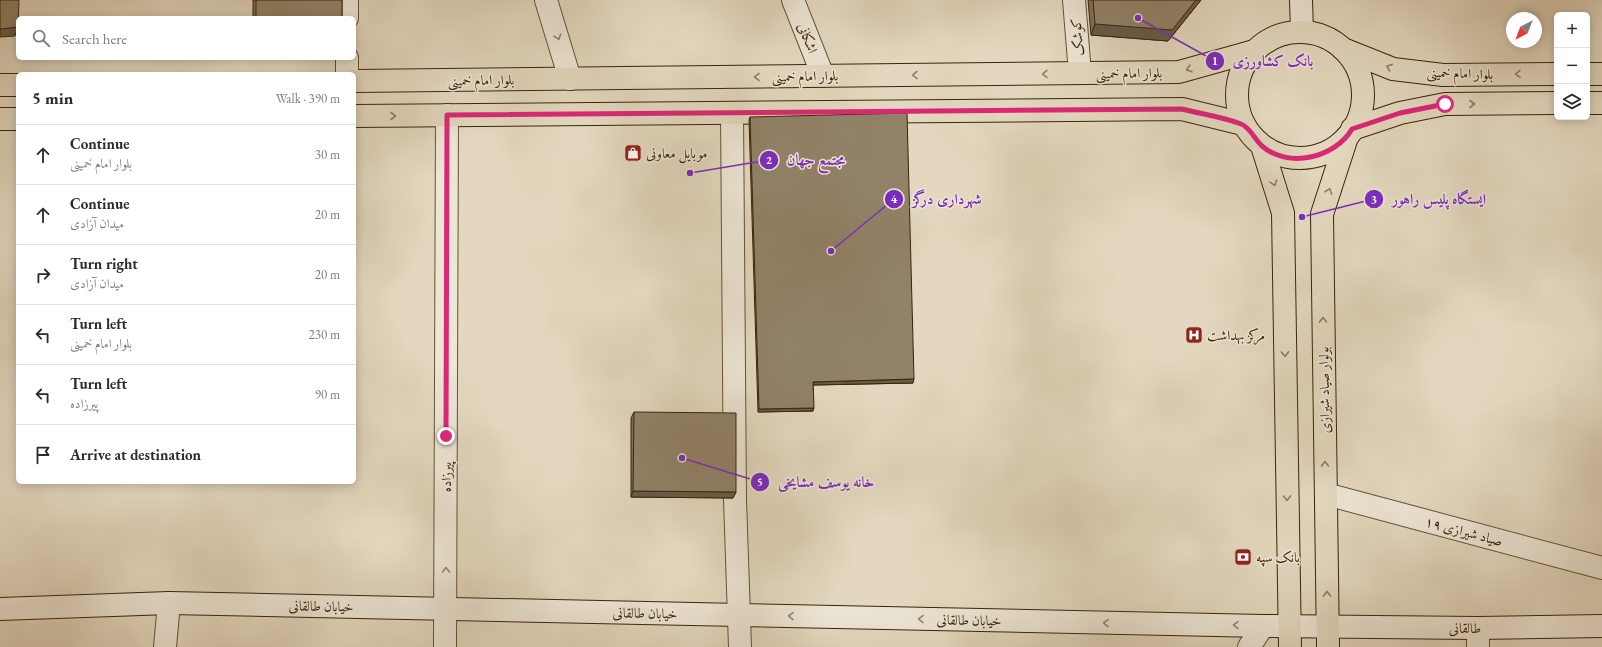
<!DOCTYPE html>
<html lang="en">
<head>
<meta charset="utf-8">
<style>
	:root { --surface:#fff; --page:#f2f2f3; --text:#2b2b33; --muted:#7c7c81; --line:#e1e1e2 }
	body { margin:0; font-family:"EB Garamond",Amiri,serif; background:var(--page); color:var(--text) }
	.controls { position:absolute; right:12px; top:12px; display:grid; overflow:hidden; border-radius:6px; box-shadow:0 2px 10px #0003 }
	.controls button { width:36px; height:36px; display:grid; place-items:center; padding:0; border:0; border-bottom:1px solid var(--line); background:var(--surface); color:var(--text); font:20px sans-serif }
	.compass { position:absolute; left:1506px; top:12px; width:36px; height:36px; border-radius:50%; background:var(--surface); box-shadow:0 2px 10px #0003; rotate:222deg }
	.stop { position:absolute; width:12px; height:12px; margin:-9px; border:3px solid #db2777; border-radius:50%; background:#fff }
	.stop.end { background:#db2777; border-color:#fff; box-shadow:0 1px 4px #0008 }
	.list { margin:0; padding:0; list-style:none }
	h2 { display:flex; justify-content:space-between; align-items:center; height:52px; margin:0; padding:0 16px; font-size:17px }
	h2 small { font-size:13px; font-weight:400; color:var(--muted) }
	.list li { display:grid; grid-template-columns:26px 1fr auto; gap:12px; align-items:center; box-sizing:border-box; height:60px; padding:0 16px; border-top:1px solid var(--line) }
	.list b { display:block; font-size:15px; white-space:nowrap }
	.list p { margin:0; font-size:13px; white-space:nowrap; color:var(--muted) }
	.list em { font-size:13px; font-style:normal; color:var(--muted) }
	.icon { flex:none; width:22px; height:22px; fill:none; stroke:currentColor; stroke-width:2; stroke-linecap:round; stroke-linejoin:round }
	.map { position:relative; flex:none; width:1602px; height:647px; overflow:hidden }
	.search { position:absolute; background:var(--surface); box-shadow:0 2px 10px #0003; left:16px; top:16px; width:340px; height:44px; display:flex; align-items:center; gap:10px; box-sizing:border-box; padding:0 14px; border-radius:6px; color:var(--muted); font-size:15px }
	.panel { position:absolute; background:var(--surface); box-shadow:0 2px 10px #0003; left:16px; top:72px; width:340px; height:412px; border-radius:6px }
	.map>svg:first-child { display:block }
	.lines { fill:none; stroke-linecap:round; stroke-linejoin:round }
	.street-casing { stroke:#635236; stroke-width:24 }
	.secondary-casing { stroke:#382509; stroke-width:24 }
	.primary-casing { stroke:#382509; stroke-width:24 }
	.street { stroke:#ede6d5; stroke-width:22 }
	.secondary { stroke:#ede6d5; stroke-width:22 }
	.primary { stroke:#e3d8bf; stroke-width:22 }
	.wall { fill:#7d7059; stroke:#382509 }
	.shaded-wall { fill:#665b49; stroke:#382509 }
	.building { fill:#918268; stroke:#382509 }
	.oneway { stroke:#92866f }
	.oneway2 { stroke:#8e7e64 }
	.route { stroke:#db2777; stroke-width:5 }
	.labels { text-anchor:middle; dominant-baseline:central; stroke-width:3; stroke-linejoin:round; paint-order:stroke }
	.street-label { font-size:14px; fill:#382509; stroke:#ede6d5 }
	.poi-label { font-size:14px; fill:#382509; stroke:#ede6d5; text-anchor:start }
	.leader { fill:none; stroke:#7b2cbf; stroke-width:1.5 }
	.callout-dot { fill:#7b2cbf; stroke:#ede6d5; stroke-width:1.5 }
	.mark-label { font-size:12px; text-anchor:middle; font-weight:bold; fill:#fff }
	.callout-label { font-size:15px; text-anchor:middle; font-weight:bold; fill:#7b2cbf; stroke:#ede6d5; stroke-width:3; stroke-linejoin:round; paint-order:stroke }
</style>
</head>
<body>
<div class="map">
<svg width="1602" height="647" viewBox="0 0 1602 647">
	<rect width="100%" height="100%" fill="#e3d8bf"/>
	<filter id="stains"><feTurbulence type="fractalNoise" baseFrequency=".005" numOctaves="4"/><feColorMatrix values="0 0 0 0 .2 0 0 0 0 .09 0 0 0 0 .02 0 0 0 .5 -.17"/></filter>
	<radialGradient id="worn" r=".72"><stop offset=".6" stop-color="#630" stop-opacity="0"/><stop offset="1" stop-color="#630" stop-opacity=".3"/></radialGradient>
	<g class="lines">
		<defs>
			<g id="street">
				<path d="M546 0 570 79"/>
				<path d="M793 0 823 76"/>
				<path d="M1074 0 1080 73"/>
				<path d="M347 18V0"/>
				<path d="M347 74V58"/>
				<path d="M732 113 735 499 740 647"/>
				<path d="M1326 494 1602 568"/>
				<path d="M1478 628V647"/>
				<path d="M165 647 169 603"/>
				<path d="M445 647 447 115"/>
				<path d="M1249 647 1263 626"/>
			</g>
			<g id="secondary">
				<path d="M1301 0 1302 32"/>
				<path d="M0 609 169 603 1263 626 1478 628 1602 626"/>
			</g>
			<g id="primary">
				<circle cx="1300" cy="95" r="63"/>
				<path d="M1343 49 1393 69 1443 75 1557 74"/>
				<path d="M1587 74H1602"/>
				<path d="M354 81 1179 72 1254 51"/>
				<path d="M0 85H18"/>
				<path d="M1587 103H1602"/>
				<path d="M354 116 1182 109 1243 124"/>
				<path d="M0 119H18"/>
				<path d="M1352 129 1400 113 1445 104 1557 103"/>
				<path d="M1262 146 1283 213 1290 647"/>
				<path d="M1328 647 1322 214 1347 137"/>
			</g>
		</defs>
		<use href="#street" class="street-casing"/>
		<use href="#secondary" class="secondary-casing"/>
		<use href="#primary" class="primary-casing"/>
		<use href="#street" class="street"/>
		<use href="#secondary" class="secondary"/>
		<use href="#primary" class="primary"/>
	</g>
	<g class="wall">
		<rect x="253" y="0" width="89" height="18"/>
		<path d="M1088 0H1201L1168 41 1091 35Z"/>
		<path d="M750 117 913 383 813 385V411L758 412 749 120Z"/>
		<path d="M634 412 736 492 733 498 631 497V418Z"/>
	</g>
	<g class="shaded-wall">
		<path d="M1196 0H1201L1168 41 1091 35 1095 24Z"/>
		<path d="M18 27 15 36 0 37V29Z"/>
		<path d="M914 379 913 383 812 385 813 382Z"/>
		<path d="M814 408 813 411 758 412 759 409Z"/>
		<path d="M633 491 736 492 733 498 631 497Z"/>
	</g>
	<g class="building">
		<path d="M0 0H19L18 27 0 29Z"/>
		<rect x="256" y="0" width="86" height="18"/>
		<path d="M1093 0H1196L1172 30 1095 24Z"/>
		<path d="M907 113 914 379 813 382 814 408 759 409 750 117Z"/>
		<path d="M634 412 736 413V492L633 491Z"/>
	</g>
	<defs><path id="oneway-chevron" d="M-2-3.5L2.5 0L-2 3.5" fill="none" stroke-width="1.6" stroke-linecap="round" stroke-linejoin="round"/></defs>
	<g class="oneway">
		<use href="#oneway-chevron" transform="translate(558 37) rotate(73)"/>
		<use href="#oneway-chevron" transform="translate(446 570) rotate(-90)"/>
		<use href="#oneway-chevron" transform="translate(791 616) rotate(-179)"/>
		<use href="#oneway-chevron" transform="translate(921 619) rotate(-179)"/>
		<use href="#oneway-chevron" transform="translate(1106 623) rotate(-179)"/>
		<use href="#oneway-chevron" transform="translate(1236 625) rotate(-179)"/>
	</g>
	<g class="oneway2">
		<use href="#oneway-chevron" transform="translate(1389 67) rotate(-160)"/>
		<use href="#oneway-chevron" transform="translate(1189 69) rotate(164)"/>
		<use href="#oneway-chevron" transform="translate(1045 74) rotate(179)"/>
		<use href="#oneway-chevron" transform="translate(1518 74) rotate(179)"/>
		<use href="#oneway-chevron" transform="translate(915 75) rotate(179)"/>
		<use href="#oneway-chevron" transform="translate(757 77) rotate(179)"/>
		<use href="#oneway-chevron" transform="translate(1472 104)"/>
		<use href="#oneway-chevron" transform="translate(393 116)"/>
		<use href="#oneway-chevron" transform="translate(1274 183) rotate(72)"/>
		<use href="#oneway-chevron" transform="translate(1329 191) rotate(-71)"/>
		<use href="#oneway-chevron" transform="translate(1323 320) rotate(-91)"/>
		<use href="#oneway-chevron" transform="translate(1285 354) rotate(89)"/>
		<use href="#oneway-chevron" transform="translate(1325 464) rotate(-91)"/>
		<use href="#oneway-chevron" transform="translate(1287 498) rotate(89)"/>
		<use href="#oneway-chevron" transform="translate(1327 594) rotate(-91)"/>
	</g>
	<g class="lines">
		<path class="route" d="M446 436 447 115 1182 109C1201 114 1223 117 1241 124 1250 127 1255 140 1262 146 1288 169 1335 158 1352 129L1400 113 1445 104"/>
	</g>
	<defs>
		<symbol id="shop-square" viewBox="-11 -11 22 22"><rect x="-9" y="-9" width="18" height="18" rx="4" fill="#8f2418" stroke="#ede6d5"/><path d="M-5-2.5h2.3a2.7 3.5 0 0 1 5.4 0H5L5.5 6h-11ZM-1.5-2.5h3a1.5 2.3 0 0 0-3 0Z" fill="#fff"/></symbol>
		<symbol id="hospital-square" viewBox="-11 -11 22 22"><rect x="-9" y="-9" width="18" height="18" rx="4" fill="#8f2418" stroke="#ede6d5"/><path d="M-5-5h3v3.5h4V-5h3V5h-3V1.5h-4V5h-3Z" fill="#fff"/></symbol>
		<symbol id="bank-square" viewBox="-11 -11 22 22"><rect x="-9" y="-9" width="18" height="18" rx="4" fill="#8f2418" stroke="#ede6d5"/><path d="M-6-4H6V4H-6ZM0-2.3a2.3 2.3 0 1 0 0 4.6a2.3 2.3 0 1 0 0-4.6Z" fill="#fff"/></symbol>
	</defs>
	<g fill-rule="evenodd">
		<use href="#shop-square" x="623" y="143" width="20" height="20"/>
		<use href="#hospital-square" x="1184" y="325" width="20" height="20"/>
		<use href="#bank-square" x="1233" y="547" width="20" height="20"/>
	</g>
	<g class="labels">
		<g class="street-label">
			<text transform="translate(1077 37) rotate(-95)">کوشک</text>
			<text transform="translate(808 38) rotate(68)">اشکانی</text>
			<text transform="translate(1129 73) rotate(-1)">بلوار امام خمینی</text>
			<text transform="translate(1460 73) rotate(2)">بلوار امام خمینی</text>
			<text transform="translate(805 76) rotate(-1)">بلوار امام خمینی</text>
			<text transform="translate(481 80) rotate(-1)">بلوار امام خمینی</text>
			<text transform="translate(1324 390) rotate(-91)">بولوار صیاد شیرازی</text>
			<text transform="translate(446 477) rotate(-90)">پیرزاده</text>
			<text transform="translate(1464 531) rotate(15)">صیاد شیرازی ۱۹</text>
			<text transform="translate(321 606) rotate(1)">خیابان طالقانی</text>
			<text transform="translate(645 613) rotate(1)">خیابان طالقانی</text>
			<text transform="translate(969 620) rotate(1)">خیابان طالقانی</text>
			<text x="1465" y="628">طالقانی</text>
		</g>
		<g class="poi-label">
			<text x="646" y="153">موبایل معاونی</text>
			<text x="1207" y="335">مرکز بهداشت</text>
			<text x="1256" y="557">بانک سپه</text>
		</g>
	</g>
	<path class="leader" d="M1138 18L1215 61M690 173L769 160M1302 217L1374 199M831 251L894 199M682 458L760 482"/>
	<g class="callout-dot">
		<circle cx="1138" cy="18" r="4"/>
		<circle cx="690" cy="173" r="4"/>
		<circle cx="1302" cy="217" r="4"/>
		<circle cx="831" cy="251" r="4"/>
		<circle cx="682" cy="458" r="4"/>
		<circle cx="1215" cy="61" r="10"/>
		<circle cx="769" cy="160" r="10"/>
		<circle cx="1374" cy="199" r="10"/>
		<circle cx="894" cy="199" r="10"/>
		<circle cx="760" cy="482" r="10"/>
	</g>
	<g class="mark-label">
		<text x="1215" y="65">1</text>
		<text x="769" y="164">2</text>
		<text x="1374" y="203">3</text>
		<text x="894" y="203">4</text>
		<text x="760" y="486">5</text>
	</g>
	<g class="callout-label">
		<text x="1273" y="66">بانک کشاورزی</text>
		<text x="816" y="165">مجتمع جهان</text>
		<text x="1439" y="204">ایستگاه پلیس راهور</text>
		<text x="947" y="204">شهرداری درگز</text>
		<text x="826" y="487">خانه یوسف مشایخی</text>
	</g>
	<rect width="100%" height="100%" filter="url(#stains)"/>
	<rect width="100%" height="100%" fill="url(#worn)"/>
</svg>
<div class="controls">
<button>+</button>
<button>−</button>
<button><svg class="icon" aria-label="layers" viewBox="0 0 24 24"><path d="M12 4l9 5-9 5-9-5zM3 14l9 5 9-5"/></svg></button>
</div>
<svg class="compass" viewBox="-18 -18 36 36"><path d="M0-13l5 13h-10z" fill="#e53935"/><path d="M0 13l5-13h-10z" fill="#7c7c81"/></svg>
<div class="stop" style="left:1445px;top:104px"></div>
<div class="stop end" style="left:446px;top:436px"></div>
<div class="search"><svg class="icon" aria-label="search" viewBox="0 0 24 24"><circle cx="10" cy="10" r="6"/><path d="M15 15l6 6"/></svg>Search here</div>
<section class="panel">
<h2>5 min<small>Walk · 390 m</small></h2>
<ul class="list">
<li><svg class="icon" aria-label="ahead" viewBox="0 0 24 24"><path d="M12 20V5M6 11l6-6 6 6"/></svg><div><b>Continue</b><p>بلوار امام خمینی</p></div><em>30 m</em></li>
<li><svg class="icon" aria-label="ahead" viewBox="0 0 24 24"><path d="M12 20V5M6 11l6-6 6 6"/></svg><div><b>Continue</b><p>میدان آزادی</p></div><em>20 m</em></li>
<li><svg class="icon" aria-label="right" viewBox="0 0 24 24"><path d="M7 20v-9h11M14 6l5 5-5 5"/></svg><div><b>Turn right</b><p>میدان آزادی</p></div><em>20 m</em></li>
<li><svg class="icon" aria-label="left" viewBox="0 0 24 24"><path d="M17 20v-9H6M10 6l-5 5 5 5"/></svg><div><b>Turn left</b><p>بلوار امام خمینی</p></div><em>230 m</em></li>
<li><svg class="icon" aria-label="left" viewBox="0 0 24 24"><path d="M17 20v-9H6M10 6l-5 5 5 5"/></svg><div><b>Turn left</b><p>پیرزاده</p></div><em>90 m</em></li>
<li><svg class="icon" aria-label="arrive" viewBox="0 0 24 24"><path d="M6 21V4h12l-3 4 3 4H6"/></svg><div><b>Arrive at destination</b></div></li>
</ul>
</section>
</div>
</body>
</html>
